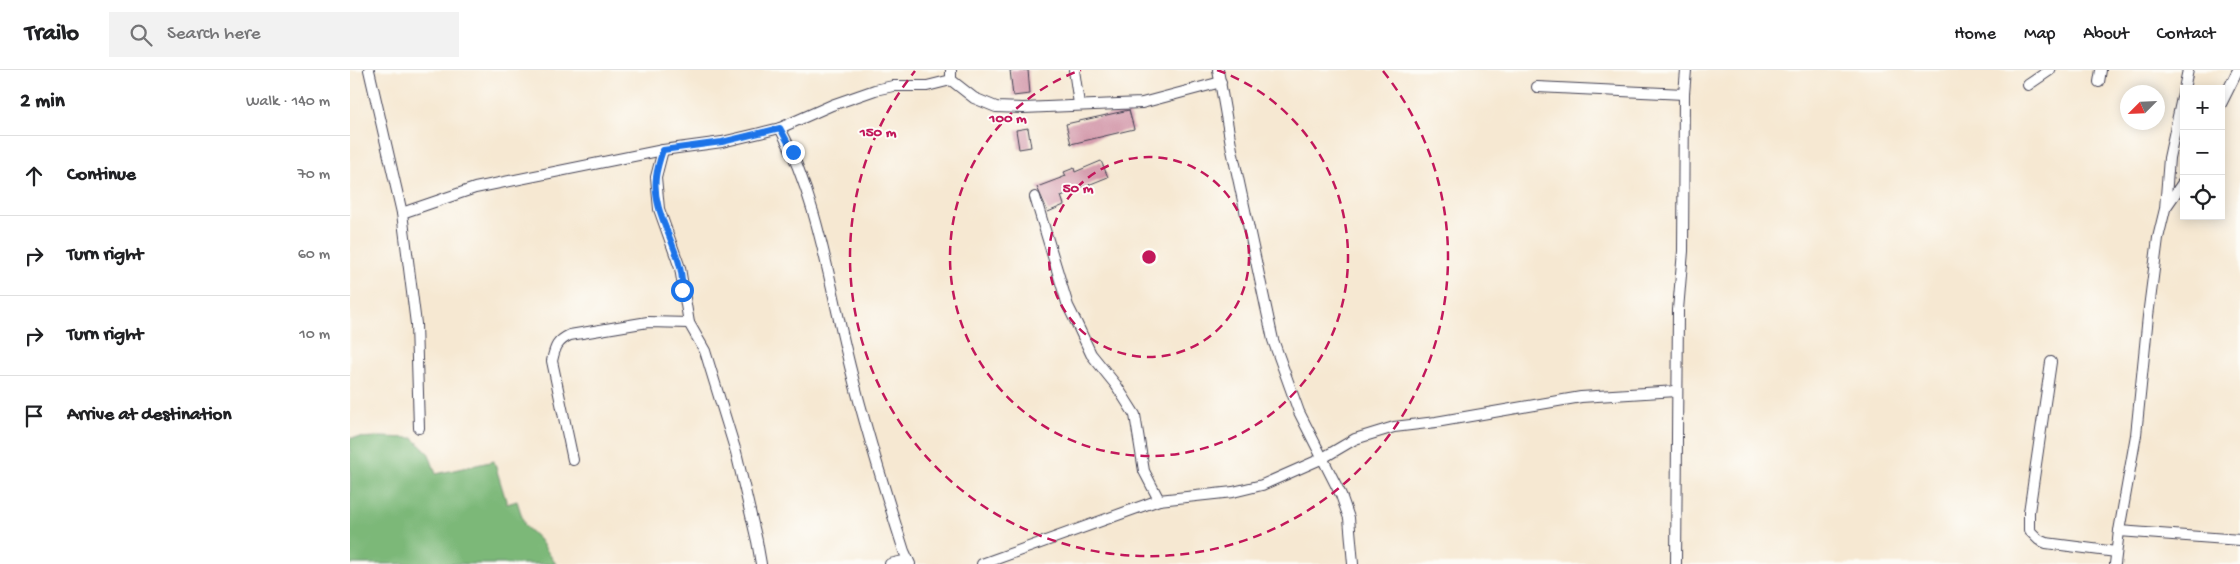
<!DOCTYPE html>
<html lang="en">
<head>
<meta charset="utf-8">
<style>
	:root { --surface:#fff; --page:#f2f2f2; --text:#202124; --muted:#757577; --line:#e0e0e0 }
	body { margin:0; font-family:"Gochi Hand",sans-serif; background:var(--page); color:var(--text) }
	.controls { position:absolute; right:15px; top:15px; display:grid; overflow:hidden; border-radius:0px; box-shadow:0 2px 12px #0003 }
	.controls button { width:45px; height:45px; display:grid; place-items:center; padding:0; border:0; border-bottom:1px solid var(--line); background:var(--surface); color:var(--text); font:25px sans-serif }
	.compass { position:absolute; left:1770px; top:15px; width:45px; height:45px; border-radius:50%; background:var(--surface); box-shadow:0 2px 12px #0003; rotate:246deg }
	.stop { position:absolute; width:15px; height:15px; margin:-11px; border:4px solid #1a73e8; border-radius:50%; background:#fff }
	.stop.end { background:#1a73e8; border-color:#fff; box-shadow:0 1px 5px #0008 }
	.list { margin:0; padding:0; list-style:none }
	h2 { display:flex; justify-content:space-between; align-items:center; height:65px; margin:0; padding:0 20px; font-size:21px }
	h2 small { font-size:16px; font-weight:400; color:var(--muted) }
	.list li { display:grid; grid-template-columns:32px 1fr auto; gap:15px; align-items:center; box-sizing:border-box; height:80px; padding:0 20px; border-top:1px solid var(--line) }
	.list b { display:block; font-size:19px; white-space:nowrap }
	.list em { font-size:16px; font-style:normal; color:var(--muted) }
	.icon { flex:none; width:28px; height:28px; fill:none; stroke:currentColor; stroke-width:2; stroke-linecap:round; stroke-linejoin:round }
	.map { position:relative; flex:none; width:1890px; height:494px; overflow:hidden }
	header { display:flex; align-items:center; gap:30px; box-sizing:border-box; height:70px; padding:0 25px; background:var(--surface); border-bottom:1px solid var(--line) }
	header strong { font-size:24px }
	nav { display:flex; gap:28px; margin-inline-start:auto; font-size:18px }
	.search { width:350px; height:45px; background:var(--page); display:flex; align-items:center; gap:12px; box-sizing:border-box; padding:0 18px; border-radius:0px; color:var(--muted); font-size:19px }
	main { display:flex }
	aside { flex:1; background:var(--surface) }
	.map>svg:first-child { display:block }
	.forest { fill:#7bb878; stroke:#4e6d5a }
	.building { fill:#d092a5 }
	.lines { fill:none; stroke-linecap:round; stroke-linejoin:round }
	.minor-casing { stroke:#424052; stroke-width:12 }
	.minor { stroke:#fff; stroke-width:10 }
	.route { stroke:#1a73e8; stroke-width:6 }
	.ring { fill:none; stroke:#c2185b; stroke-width:2.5; stroke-dasharray:9 6 }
	.centre { fill:#c2185b; stroke:#fdfcf7; stroke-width:2.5 }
	.ring-label { font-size:15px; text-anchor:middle; font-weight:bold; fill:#c2185b; stroke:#fdfcf7; stroke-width:4; stroke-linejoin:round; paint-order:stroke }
</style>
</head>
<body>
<header>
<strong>Trailo</strong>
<div class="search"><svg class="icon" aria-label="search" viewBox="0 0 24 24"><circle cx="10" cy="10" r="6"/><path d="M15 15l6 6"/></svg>Search here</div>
<nav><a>Home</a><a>Map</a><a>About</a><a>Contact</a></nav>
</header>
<main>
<aside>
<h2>2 min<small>Walk · 140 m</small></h2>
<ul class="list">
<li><svg class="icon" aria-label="ahead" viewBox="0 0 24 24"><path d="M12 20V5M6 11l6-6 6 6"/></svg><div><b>Continue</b></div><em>70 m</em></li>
<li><svg class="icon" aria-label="right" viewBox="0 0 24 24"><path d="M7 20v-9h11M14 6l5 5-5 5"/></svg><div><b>Turn right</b></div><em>60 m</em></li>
<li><svg class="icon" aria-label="right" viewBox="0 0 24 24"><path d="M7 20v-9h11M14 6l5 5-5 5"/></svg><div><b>Turn right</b></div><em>10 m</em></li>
<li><svg class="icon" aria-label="arrive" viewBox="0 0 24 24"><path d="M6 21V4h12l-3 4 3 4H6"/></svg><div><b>Arrive at destination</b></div></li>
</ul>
</aside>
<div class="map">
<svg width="1890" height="494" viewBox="0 0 1890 494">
	<rect width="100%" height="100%" fill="#fdfcf7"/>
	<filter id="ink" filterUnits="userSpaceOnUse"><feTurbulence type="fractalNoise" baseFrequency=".02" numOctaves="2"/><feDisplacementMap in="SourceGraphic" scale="10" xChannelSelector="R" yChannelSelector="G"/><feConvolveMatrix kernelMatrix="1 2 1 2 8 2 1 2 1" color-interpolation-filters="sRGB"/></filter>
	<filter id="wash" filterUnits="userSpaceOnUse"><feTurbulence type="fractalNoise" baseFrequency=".0096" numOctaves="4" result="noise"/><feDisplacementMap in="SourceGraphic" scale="20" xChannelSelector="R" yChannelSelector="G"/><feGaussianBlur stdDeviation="1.12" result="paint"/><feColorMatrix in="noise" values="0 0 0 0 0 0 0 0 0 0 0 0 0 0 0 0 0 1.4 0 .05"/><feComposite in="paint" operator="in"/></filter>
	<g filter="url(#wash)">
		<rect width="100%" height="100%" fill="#f6e8d2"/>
		<path class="forest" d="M31 367 63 368 79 384 86 404 144 391 157 434 167 431 175 456 189 469 206 494H0V368Z"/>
		<g id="blocks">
			<g class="building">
				<path d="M660 0H678L680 24 663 26Z"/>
				<path d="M779 40 784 59 721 74 716 54Z"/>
				<path d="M678 58 681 77 669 79 666 60Z"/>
				<path d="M751 91 758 107 711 126 714 135 698 142 687 117 716 106 714 102 724 98 725 102Z"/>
			</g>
		</g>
	</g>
	<g filter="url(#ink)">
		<use href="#blocks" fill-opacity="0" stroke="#424052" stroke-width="1"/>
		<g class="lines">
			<defs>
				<g id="minor">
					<path d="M19 0 52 143 66 254 69 358"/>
					<path d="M724 0 729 34"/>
					<path d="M868 0 882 80 923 270 949 342 991 425 999 448 1003 494"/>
					<path d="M601 10 624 28 646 37 673 38 792 33 871 12"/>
					<path d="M1749 12 1751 0"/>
					<path d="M1678 15 1700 0"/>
					<path d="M1187 17 1334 24"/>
					<path d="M1871 34 1888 0"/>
					<path d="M430 58C466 126 478 205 496 280 512 348 533 415 554 481L560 494"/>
					<path d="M313 80 306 107 309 139 330 198 339 253 355 281 386 382 407 471 411 494"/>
					<path d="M685 127 718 236 727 254 741 284 766 315 785 345 794 401 809 430"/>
					<path d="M1816 137 1834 111"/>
					<path d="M52 143 125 118 313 80 372 72 406 64 430 58 482 35 525 20 543 16H577L601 10V0"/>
					<path d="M1701 292 1679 442V460L1689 470 1696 473 1766 482"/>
					<path d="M223 390 202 291C205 277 207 271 220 265L298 252 339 253"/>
					<path d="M1769 461 1890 470"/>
					<path d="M540 494 558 490"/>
					<path d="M632 494 809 430 883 422 912 415 971 389 1005 369 1044 357 1086 352 1231 327 1327 321"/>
					<path d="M1326 494 1328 240 1333 181 1334 24 1336 0"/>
					<path d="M1765 494 1769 461 1786 365 1798 246 1808 168 1815 139 1819 88 1838 0"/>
				</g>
			</defs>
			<use href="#minor" class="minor-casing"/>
			<use href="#minor" class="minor"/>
		</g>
	</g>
	<g class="lines" filter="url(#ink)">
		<path class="route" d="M332 220C335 181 301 147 306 107 307 98 310 89 313 80L372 72 430 58 443 82"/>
	</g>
	<g class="ring">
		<circle cx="799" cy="187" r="100"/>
		<path d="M867 0A199 199 0 1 1 731 0"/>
		<path d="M1033 1A299 299 0 1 1 565 1"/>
	</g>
	<circle cx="799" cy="187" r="8" class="centre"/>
	<g class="ring-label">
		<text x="658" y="52">100 m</text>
		<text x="528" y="66">150 m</text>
		<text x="728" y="122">50 m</text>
	</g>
</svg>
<div class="controls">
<button>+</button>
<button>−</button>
<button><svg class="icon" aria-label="locate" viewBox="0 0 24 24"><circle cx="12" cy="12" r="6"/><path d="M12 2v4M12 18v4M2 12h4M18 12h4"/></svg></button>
</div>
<svg class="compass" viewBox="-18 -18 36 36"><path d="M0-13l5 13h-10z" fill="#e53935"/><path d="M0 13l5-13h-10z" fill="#757577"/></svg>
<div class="stop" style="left:332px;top:220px"></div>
<div class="stop end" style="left:443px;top:82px"></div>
</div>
</main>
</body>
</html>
